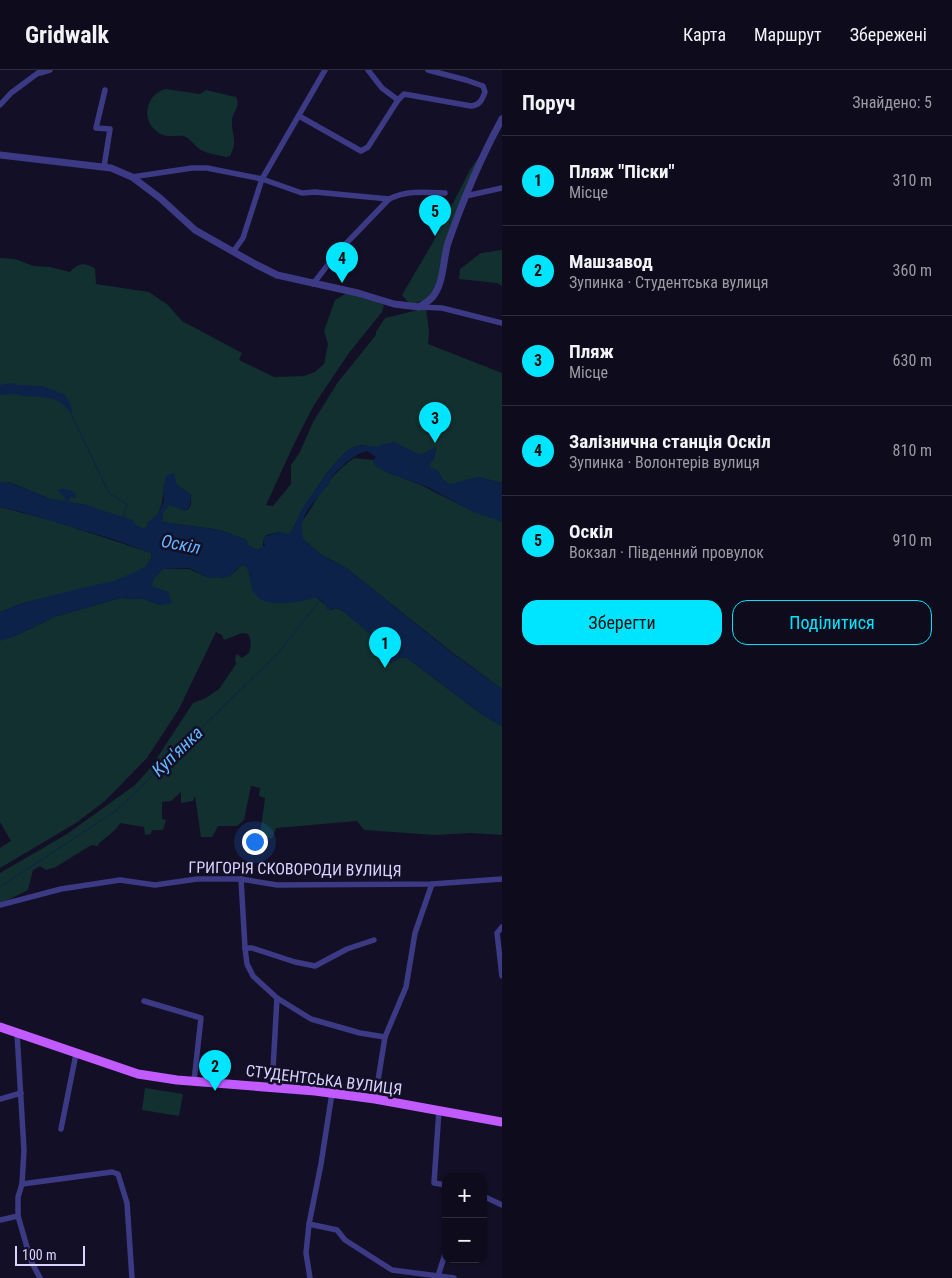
<!DOCTYPE html>
<html lang="uk">
<head>
<meta charset="utf-8">
<style>
	:root { --surface:#0e0b1c; --page:#1c1929; --text:#f1f3f6; --muted:#9b9ba3; --line:#2e2b3b; --accent:#00e5ff }
	body { margin:0; font-family:"Roboto Condensed",sans-serif; background:var(--page); color:var(--text) }
	.controls { position:absolute; right:15px; bottom:15px; display:grid; overflow:hidden; border-radius:10px; box-shadow:0 1px 4px #0004 }
	.controls button { width:45px; height:45px; display:grid; place-items:center; padding:0; border:0; border-bottom:1px solid var(--line); background:var(--surface); color:var(--text); font:25px sans-serif }
	.scale { position:absolute; left:15px; bottom:12px; width:70px; box-sizing:border-box; padding-left:5px; border:2px solid #d9d4ff; border-top:0; font-size:14px; line-height:18px; white-space:nowrap; color:#d9d4ff; -webkit-text-stroke:4px #130f26; paint-order:stroke }
	.you { position:absolute; left:254px; top:771px; width:18px; height:18px; margin:-12px; border:4px solid #fff; border-radius:50%; background:#1a73e8; box-shadow:0 0 0 8px #1a73e833 }
	.badge { display:grid; place-items:center; width:32px; height:32px; border-radius:50%; background:var(--accent); color:#111; font-size:16px; font-weight:700 }
	.pin { position:absolute; translate:-50% -41px; filter:drop-shadow(0 1px 2px #0008) }
	.pin::after { content:''; position:absolute; top:26px; width:18px; height:15px; background:inherit; clip-path:polygon(0 0,100% 0,50% 100%) }
	.list { margin:0; padding:0; list-style:none }
	h2 { display:flex; justify-content:space-between; align-items:center; height:65px; margin:0; padding:0 20px; font-size:21px }
	h2 small { font-size:16px; font-weight:400; color:var(--muted) }
	.list li { display:grid; grid-template-columns:32px 1fr auto; gap:15px; align-items:center; box-sizing:border-box; height:90px; padding:0 20px; border-top:1px solid var(--line) }
	.list b { display:block; font-size:19px; white-space:nowrap }
	.list p { margin:0; font-size:16px; white-space:nowrap; color:var(--muted) }
	.list em { font-size:16px; font-style:normal; color:var(--muted) }
	.actions { display:flex; gap:10px; padding:15px 20px }
	.actions a { flex:1; padding:11px 0; border:1px solid var(--accent); border-radius:15px; text-align:center; font-size:18px; color:var(--accent) }
	.actions .main { background:var(--accent); color:#111 }
	.map { position:relative; flex:none; width:502px; height:1208px; overflow:hidden }
	header { display:flex; align-items:center; gap:30px; box-sizing:border-box; height:70px; padding:0 25px; background:var(--surface); border-bottom:1px solid var(--line) }
	header strong { font-size:24px }
	nav { display:flex; gap:28px; margin-inline-start:auto; font-size:18px }
	main { display:flex }
	aside { flex:1; background:var(--surface) }
	.map>svg:first-child { display:block }
	.green { fill:#12302f }
	.water { fill:#0c2248 }
	.lines { fill:none; stroke-linecap:round; stroke-linejoin:round }
	.stream { stroke:#0c2248; stroke-width:1 }
	.minor { stroke:#3d3a85; stroke-width:5.5 }
	.tertiary { stroke:#3d3a85; stroke-width:7 }
	.primary { stroke:#c25bff; stroke-width:9 }
	.labels { text-anchor:middle; dominant-baseline:central; stroke-width:5; stroke-linejoin:round; paint-order:stroke }
	.street-label { font-size:16px; fill:#d9d4ff; stroke:#130f26 }
	.water-label { font-size:18px; font-style:italic; fill:#62b6ff; stroke:#130f26 }
</style>
</head>
<body>
<header>
<strong>Gridwalk</strong>
<nav><a>Карта</a><a>Маршрут</a><a>Збережені</a></nav>
</header>
<main>
<div class="map">
<svg width="502" height="1208" viewBox="0 0 502 1208">
	<rect width="100%" height="100%" fill="#130f26"/>
	<g class="green">
		<path d="M165 19 200 24 206 20 236 27C241 37 233 41 232 50 231 66 239 69 230 86L227 87C219 85 208 84 201 80 195 77 192 70 186 67 180 64 174 67 168 66 153 64 143 48 149 34 152 26 157 22 165 19Z"/>
		<path d="M487 76 464 121 434 221 426 229 414 234 408 232 402 225 432 174 471 98Z"/>
		<path d="M502 180V216L497 213 459 209 460 199 481 183Z"/>
		<path d="M0 188 15 189 34 196 50 197 70 202C79 192 84 193 95 198L96 214 149 222 168 235 182 251 242 283 239 290 274 307 304 306 315 302 324 294 328 274 324 261 335 230 350 221 384 235 382 242 349 283 314 335 294 374 266 435 273 436 291 414V395L300 382 313 352 338 312 376 265V262L385 248 426 238 429 262 428 274 502 303V413L478 407 450 415 442 409 438 401 430 398V393L434 389 436 378 421 385 361 375C358 376 353 377 350 379 333 390 301 440 293 459 306 451 312 434 322 421 331 408 341 397 354 388L373 390 376 396 392 404 421 415 474 442 502 450V619L453 583 345 497 320 484 303 469 280 462 266 465 263 471V478L257 480 248 475 246 470 220 460 162 452 163 443 169 434 186 441 191 435V425L177 415 163 420C164 435 157 450 144 459L86 435 50 429 9 412H0Z"/>
		<path d="M0 437 50 450 152 483 151 489 146 497 116 511 23 533 0 542Z"/>
		<path d="M244 495 248 499 253 521 315 527C322 530 325 536 331 540L336 538 343 541 382 573 384 590 390 593 401 587 407 588 480 643 502 656V765L471 763 434 765 364 760 357 751 276 758 272 769 260 765 265 728 259 726 260 718 251 716 244 750 237 756H218L212 767H201L195 726 193 731 181 733V722L171 731 162 732V749L166 750 163 760H152L151 764 145 765 144 757 120 753C115 763 104 767 97 776L92 775 88 777 56 797 46 800 40 796 33 800 28 820 0 834V803L67 764 135 715 151 697 193 633 206 628 219 619 236 594 235 588 237 584 242 588 249 583C251 576 252 571 248 564L242 563 224 570 222 565 216 562 179 639 147 688 105 731 76 753 0 798V778L11 771 0 752V570L15 566 54 547 120 528 144 529 160 535 167 522 151 516 154 508 163 499H189L209 508 217 507 223 508 236 501 240 496Z"/>
		<path d="M145 1018 183 1024 179 1046 142 1040Z"/>
	</g>
	<g class="water">
		<path d="M12 313 18 315 42 316 64 324 71 335 72 346C61 324 43 328 22 326L16 324 0 325V315Z"/>
		<path d="M394 372 421 385 434 377 436 378 434 389 430 393V397L438 401 442 409 450 414 478 407 502 413V452L469 440 428 417 388 403 374 395 373 390 376 387 367 381C356 383 344 394 336 402 332 406 331 411 328 415 319 426 305 439 302 453 301 458 303 464 303 469L320 484 345 497 456 586 502 619V656L483 645 407 588 401 587 390 593 384 590V580L381 573 343 541 336 538 328 540 321 529 315 528C299 532 263 541 253 521 249 512 252 502 244 495L240 496 230 506 223 508 217 507 209 508 189 498 163 499 154 508 151 516 168 522 172 533 160 535 144 529 120 528 54 547 15 566 0 571V542L23 533 86 517 114 511 146 497 151 489 152 483 112 469 18 441 0 437V412H8L50 429 67 431 58 420C64 417 69 420 75 423L76 428 71 427 68 432 86 435 132 450 136 455 144 459 147 457V453L158 444 164 431 163 420 166 406 174 403 177 415 191 425 190 435 186 441 169 435 163 443 162 452 220 460 246 470 248 475 257 480 265 475 263 471 266 466 280 462 288 464C295 459 297 449 301 441 310 427 338 385 351 378 360 374 370 376 378 377L381 375Z"/>
	</g>
	<g class="lines">
		<g class="stream">
			<path d="M72 346 109 423 127 434 123 447"/>
			<path d="M0 817 117 740 278 583 321 529"/>
		</g>
		<g class="minor">
			<path d="M368 0 382 18 398 30"/>
			<path d="M40 3 50 0"/>
			<path d="M0 35 11 23 42 0"/>
			<path d="M299 46 361 81 368 77 398 30 404 24 471 36C480 35 482 30 485 22L483 16 466 10 428 0"/>
			<path d="M104 97 110 59 96 58 105 20"/>
			<path d="M132 107 192 98H207L262 109 302 123 315 122 389 129C407 120 425 122 445 123"/>
			<path d="M466 126 502 118"/>
			<path d="M233 182 243 168 262 109 325 0"/>
			<path d="M313 214 337 183 389 129"/>
			<path d="M419 237 442 238 502 253"/>
			<path d="M241 809 245 878 247 894 253 906 277 928 311 949 360 963 385 967"/>
			<path d="M0 835 61 819 120 810 155 815 197 809H241L277 815 432 814 502 809"/>
			<path d="M502 857 497 863 502 906"/>
			<path d="M245 878H252L295 892 315 896 347 879 374 870"/>
			<path d="M144 931 201 948 194 1011"/>
			<path d="M17 963 24 1080 22 1114 18 1127V1146L31 1191 40 1208"/>
			<path d="M272 1017 277 928"/>
			<path d="M0 1029 21 1023"/>
			<path d="M375 1029 385 967 406 917 415 863 432 814"/>
			<path d="M439 1040 434 1113 446 1115"/>
			<path d="M61 1059 76 984"/>
			<path d="M22 1114 112 1102 118 1104 127 1133 132 1208"/>
			<path d="M483 1126 502 1135"/>
			<path d="M0 1150 18 1146"/>
			<path d="M309 1154 337 1160 345 1170 392 1200 454 1208"/>
			<path d="M438 1206 446 1181"/>
			<path d="M310 1208 306 1183 309 1154 321 1094 332 1023"/>
		</g>
		<path class="tertiary" d="M0 85 111 98 132 107 160 128 195 160 255 194 277 205 358 223 394 234 419 237C424 234 430 231 434 225 444 211 443 189 448 173 463 130 480 89 502 49"/>
		<path class="primary" d="M0 957 138 1004 177 1010 315 1021 375 1029 502 1052"/>
	</g>
	<g class="labels">
		<g class="street-label">
			<text transform="translate(295 799) rotate(1)">ГРИГОРІЯ СКОВОРОДИ ВУЛИЦЯ</text>
			<text transform="translate(324 1010) rotate(7)">СТУДЕНТСЬКА ВУЛИЦЯ</text>
		</g>
		<g class="water-label">
			<text transform="translate(181 474) rotate(11)">Оскіл</text>
			<text transform="translate(177 681) rotate(-44)">Куп'янка</text>
		</g>
	</g>
</svg>
<div class="controls">
<button>+</button>
<button>−</button>
</div>
<div class="scale">100 m</div>
<div class="you"></div>
<div class="pin badge" style="left:385px;top:598px">1</div>
<div class="pin badge" style="left:215px;top:1021px">2</div>
<div class="pin badge" style="left:435px;top:373px">3</div>
<div class="pin badge" style="left:342px;top:213px">4</div>
<div class="pin badge" style="left:435px;top:166px">5</div>
</div>
<aside>
<h2>Поруч<small>Знайдено: 5</small></h2>
<ul class="list">
<li><span class="badge">1</span><div><b>Пляж &quot;Піски&quot;</b><p>Місце</p></div><em>310 m</em></li>
<li><span class="badge">2</span><div><b>Машзавод</b><p>Зупинка · Студентська вулиця</p></div><em>360 m</em></li>
<li><span class="badge">3</span><div><b>Пляж</b><p>Місце</p></div><em>630 m</em></li>
<li><span class="badge">4</span><div><b>Залізнична станція Оскіл</b><p>Зупинка · Волонтерів вулиця</p></div><em>810 m</em></li>
<li><span class="badge">5</span><div><b>Оскіл</b><p>Вокзал · Південний провулок</p></div><em>910 m</em></li>
</ul>
<div class="actions"><a class="main">Зберегти</a><a>Поділитися</a></div>
</aside>
</main>
</body>
</html>
